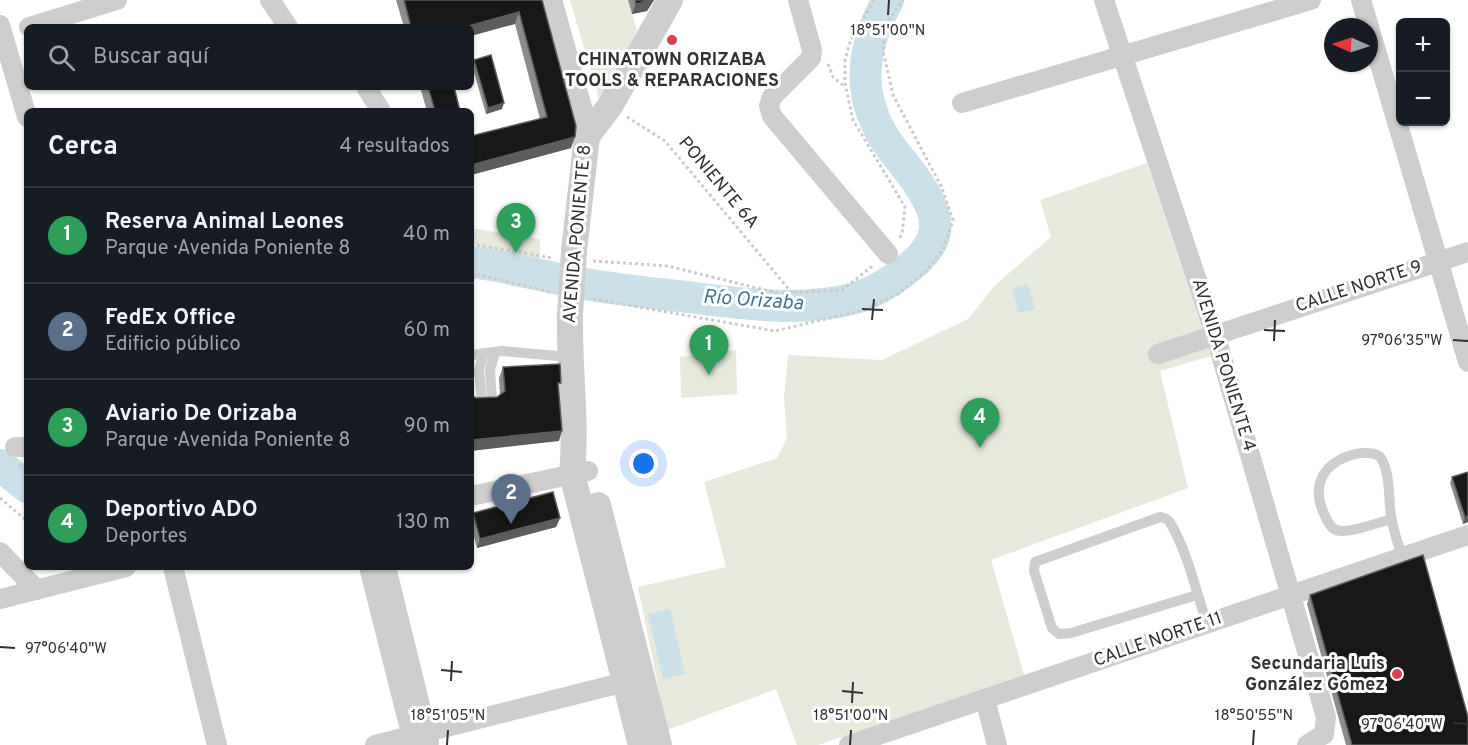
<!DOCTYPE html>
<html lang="es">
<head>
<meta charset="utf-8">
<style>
	:root { --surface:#171b24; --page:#242831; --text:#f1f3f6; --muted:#9ea1a6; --line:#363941; --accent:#dc3f54 }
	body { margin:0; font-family:Overpass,sans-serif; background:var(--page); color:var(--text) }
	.controls { position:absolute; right:18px; top:18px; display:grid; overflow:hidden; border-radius:9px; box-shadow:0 2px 4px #0004 }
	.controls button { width:54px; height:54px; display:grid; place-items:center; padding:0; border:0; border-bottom:2px solid var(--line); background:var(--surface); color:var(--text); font:30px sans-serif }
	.compass { position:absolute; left:1324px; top:18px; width:54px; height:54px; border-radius:50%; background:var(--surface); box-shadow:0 2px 4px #0004; rotate:273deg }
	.you { position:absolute; left:644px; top:464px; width:21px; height:21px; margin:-15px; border:4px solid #fff; border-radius:50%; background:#1a73e8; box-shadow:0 0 0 9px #1a73e833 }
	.badge { display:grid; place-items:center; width:39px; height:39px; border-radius:50%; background:var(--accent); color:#fff; font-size:20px; font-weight:700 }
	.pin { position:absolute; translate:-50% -50px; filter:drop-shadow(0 2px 3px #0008) }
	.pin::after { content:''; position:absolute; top:32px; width:21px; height:18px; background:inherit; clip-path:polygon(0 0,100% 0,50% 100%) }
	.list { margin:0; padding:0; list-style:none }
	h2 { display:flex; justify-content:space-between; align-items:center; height:78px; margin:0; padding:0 24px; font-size:26px }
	h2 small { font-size:20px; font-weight:400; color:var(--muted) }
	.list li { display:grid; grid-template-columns:39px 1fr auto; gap:18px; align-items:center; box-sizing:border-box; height:96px; padding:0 24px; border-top:2px solid var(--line) }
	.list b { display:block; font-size:22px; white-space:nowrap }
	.list p { margin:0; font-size:20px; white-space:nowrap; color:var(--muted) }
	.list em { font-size:20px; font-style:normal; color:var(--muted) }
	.icon { flex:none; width:33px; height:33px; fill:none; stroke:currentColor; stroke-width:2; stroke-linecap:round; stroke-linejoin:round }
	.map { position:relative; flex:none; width:1468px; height:745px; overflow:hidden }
	.search { position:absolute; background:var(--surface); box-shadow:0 2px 4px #0004; left:24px; top:24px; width:450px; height:66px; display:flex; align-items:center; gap:15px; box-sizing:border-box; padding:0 21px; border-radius:9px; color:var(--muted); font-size:22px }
	.panel { position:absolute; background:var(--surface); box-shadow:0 2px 4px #0004; left:24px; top:108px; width:450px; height:462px; border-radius:9px }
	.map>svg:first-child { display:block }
	.green { fill:#e5eadd }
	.water { fill:#cbe0e9 }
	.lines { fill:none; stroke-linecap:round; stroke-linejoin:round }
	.river { stroke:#cbe0e9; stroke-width:32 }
	.path { stroke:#cbcbcb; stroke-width:3; stroke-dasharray:3 3; stroke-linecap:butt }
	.service { stroke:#cecece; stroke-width:10 }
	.minor { stroke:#cecece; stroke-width:20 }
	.tertiary { stroke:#cecece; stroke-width:26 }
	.tertiary-bridge { stroke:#cecece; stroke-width:26 }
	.wall { fill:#8c8c8c }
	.shaded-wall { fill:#5d5d5d }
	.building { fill:#181818; stroke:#5d5d5d; stroke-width:1.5 }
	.ticks { fill:none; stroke:#313131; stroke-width:2 }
	.poi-dot { fill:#dc3f54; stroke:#fff; stroke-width:2 }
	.labels { text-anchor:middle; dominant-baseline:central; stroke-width:6; stroke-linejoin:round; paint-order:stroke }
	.poi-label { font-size:18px; font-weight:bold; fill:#313131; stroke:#fff }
	.street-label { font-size:18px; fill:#313131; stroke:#fff }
	.water-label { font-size:20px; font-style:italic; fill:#427690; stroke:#fff }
	.ticks-label { font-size:15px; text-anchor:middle; fill:#313131; stroke:#fff; stroke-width:6; stroke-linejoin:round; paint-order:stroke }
</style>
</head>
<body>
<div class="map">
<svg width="1468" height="745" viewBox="0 0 1468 745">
	<rect width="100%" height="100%" fill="#fff"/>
	<g class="green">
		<path d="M570 0H628L637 30 601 106Z"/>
		<path d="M1147 163 1211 356 1160 371 1188 488 991 560 1024 675 818 745H797L776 689 667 730 638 587 726 567 704 482 777 458 787 438 784 398 788 355 882 360 968 319 995 285 1051 237 1040 200Z"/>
		<path d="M471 228 540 239V263L524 268 471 243Z"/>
		<path d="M736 350 737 394 681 398 680 357Z"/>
	</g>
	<g class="water">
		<path d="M1028 284 1035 309 1019 313 1012 288Z"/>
		<path d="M670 609 685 674 663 679 648 614Z"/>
	</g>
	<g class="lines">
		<g class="river">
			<path d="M471 262C510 267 548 278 586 284 625 291 664 294 703 299 753 305 803 311 852 299 872 294 895 279 911 266 927 253 941 235 933 212 924 187 907 168 891 148 855 98 860 51 888 0"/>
			<path d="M0 465 27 487"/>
		</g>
		<g class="path">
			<path d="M874 0 851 39 845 60V83L853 120 905 207 902 234 899 239"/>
			<path d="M828 64 833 77 845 87"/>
			<path d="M627 117 665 141 792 293"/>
			<path d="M471 244 553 258"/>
			<path d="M593 261 668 266 777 293 842 290 874 265"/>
			<path d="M471 273 551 292"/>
			<path d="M593 299 775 331 864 310 898 294 927 270 943 250 953 220 941 186 893 95 883 51 887 22 903 0"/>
			<path d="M19 465 27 471"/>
			<path d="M0 498 27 521"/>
		</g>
		<g class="service">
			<path d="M471 355 502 351 569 357"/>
			<path d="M492 400 490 370 495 352"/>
			<path d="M482 401 479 370 484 353"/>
			<path d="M1392 519C1376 523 1358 531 1342 531 1333 531 1330 526 1326 518 1295 458 1373 444 1381 458 1391 476 1388 497 1391 516 1393 530 1398 543 1402 556"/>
			<path d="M1197 595 1071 633 1059 634 1052 628 1034 571 1035 562 1160 517C1165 518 1168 519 1171 524 1188 554 1196 591 1207 624"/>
		</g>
		<g class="minor">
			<path d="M270 0 288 27"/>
			<path d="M798 0 812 50 811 58 772 97 769 106 772 116 888 254"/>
			<path d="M1104 0 1217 341 1326 717 1324 734 1307 745"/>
			<path d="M1361 0 1369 27"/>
			<path d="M0 25 27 117"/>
			<path d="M29 27 117 0"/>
			<path d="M1369 27 1468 362"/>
			<path d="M366 87 381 111"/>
			<path d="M962 103 1311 0"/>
			<path d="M1158 354 1468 252"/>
			<path d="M15 447H27"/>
			<path d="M471 496 588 471"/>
			<path d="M0 552 37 590"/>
			<path d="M173 567 217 745"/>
			<path d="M369 567 414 745"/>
			<path d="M386 567 429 742"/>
			<path d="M0 599 126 567"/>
			<path d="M985 699 997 745"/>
			<path d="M375 745 637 679"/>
			<path d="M849 745 1468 535"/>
		</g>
		<g class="tertiary">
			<path d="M549 0 587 136 574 251"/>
			<path d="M587 136 610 106 670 0"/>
			<path d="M570 315C569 368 577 421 572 474L641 745"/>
			<path d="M598 505 659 745"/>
		</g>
		<path class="tertiary-bridge" d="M570 315 574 251"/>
	</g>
	<g class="wall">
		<path d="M396 0H542L571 148 471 175V136L540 119 515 24 471 27H404Z"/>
		<path d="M628 0H654L647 11 632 14Z"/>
		<path d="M474 60 502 109 486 114 472 66Z"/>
		<path d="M420 87H454L460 111H427Z"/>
		<path d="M503 367 559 390V441L497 397 500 394 499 378Z"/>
		<path d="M1468 472V522L1463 524 1450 483 1452 477Z"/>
		<path d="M473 513 560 518 556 527 477 548 471 526V519Z"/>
		<path d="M1310 595 1468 745H1346L1307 604Z"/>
	</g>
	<g class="shaded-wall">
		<path d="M650 0H654L647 11 632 14 636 4Z"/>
		<path d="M519 12 515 24 471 36V27H465Z"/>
		<path d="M504 103 502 109 486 114 488 108Z"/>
		<path d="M575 137 571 148 471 175V165Z"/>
		<path d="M562 431 559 441 471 451V440Z"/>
		<path d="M1468 516V522L1463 524 1465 517Z"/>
		<path d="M560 518 556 527 477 548 480 539Z"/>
	</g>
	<g class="building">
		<path d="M404 0H542L576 126 575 137 471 165V136L547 117 519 12 465 27H411Z"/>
		<path d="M635 0H650L636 4Z"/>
		<path d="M491 55 504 103 488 108 474 60Z"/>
		<path d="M428 87H454L460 111H435Z"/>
		<path d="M560 364 561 383H558L562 431 471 440V395L476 398 497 397 505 391 503 367Z"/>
		<path d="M1468 472V516L1465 517 1452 477Z"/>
		<path d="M553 492 560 518 480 539 473 513Z"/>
		<path d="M1423 555 1468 717V745H1352L1310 595Z"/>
	</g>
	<path class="ticks" d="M888 15 889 0M862 309 883 310M872 320 874 299M1264 330 1285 331M1453 340 1468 341M1274 341 1275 320M0 647 15 648M441 670 462 672M451 681 452 661M842 691 863 693M852 703 853 682M1453 723 1468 724M447 745 448 730M850 745 851 730M1253 745 1254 730"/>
	<g class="poi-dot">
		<circle cx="672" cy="40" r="6"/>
		<circle cx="1397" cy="674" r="6"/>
	</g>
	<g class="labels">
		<g class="poi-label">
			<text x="672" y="60">CHINATOWN ORIZABA<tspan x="672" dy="21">TOOLS &amp; REPARACIONES</tspan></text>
			<text x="1385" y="664" text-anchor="end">Secundaria Luis<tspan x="1385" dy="21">González Gómez</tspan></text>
		</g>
		<g class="street-label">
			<text transform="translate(718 183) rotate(50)">PONIENTE 6A</text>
			<text transform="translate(578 234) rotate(-85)">AVENIDA PONIENTE 8</text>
			<text transform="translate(1359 287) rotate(-18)">CALLE NORTE 9</text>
			<text transform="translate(1223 365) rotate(73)">AVENIDA PONIENTE 4</text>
			<text transform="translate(1158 640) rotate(-19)">CALLE NORTE 11</text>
		</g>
		<g class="water-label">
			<text transform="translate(753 301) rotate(4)">Río Orizaba</text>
		</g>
	</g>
	<g class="ticks-label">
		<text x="888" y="35">18°51'00"N</text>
		<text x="1402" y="345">97°06'35"W</text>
		<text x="66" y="653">97°06'40"W</text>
		<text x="448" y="720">18°51'05"N</text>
		<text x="851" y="720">18°51'00"N</text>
		<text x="1254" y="720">18°50'55"N</text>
		<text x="1402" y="729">97°06'40"W</text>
	</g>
</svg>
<div class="controls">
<button>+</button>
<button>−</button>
</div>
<svg class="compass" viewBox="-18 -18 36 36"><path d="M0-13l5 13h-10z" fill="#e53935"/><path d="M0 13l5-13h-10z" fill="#9ea1a6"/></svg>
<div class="you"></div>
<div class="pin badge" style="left:709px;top:375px;background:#2e9e5b">1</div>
<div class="pin badge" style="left:511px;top:524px;background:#5c6f8a">2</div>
<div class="pin badge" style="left:516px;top:253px;background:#2e9e5b">3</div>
<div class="pin badge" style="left:980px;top:448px;background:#2e9e5b">4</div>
<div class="search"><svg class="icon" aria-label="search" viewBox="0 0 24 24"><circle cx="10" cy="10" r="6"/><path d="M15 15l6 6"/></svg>Buscar aquí</div>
<section class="panel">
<h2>Cerca<small>4 resultados</small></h2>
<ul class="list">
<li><span class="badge" style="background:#2e9e5b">1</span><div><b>Reserva Animal Leones</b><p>Parque · Avenida Poniente 8</p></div><em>40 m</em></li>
<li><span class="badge" style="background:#5c6f8a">2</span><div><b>FedEx Office</b><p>Edificio público</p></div><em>60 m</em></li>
<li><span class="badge" style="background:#2e9e5b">3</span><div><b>Aviario De Orizaba</b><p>Parque · Avenida Poniente 8</p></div><em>90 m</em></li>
<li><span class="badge" style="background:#2e9e5b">4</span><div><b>Deportivo ADO</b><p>Deportes</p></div><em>130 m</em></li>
</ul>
</section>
</div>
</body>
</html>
